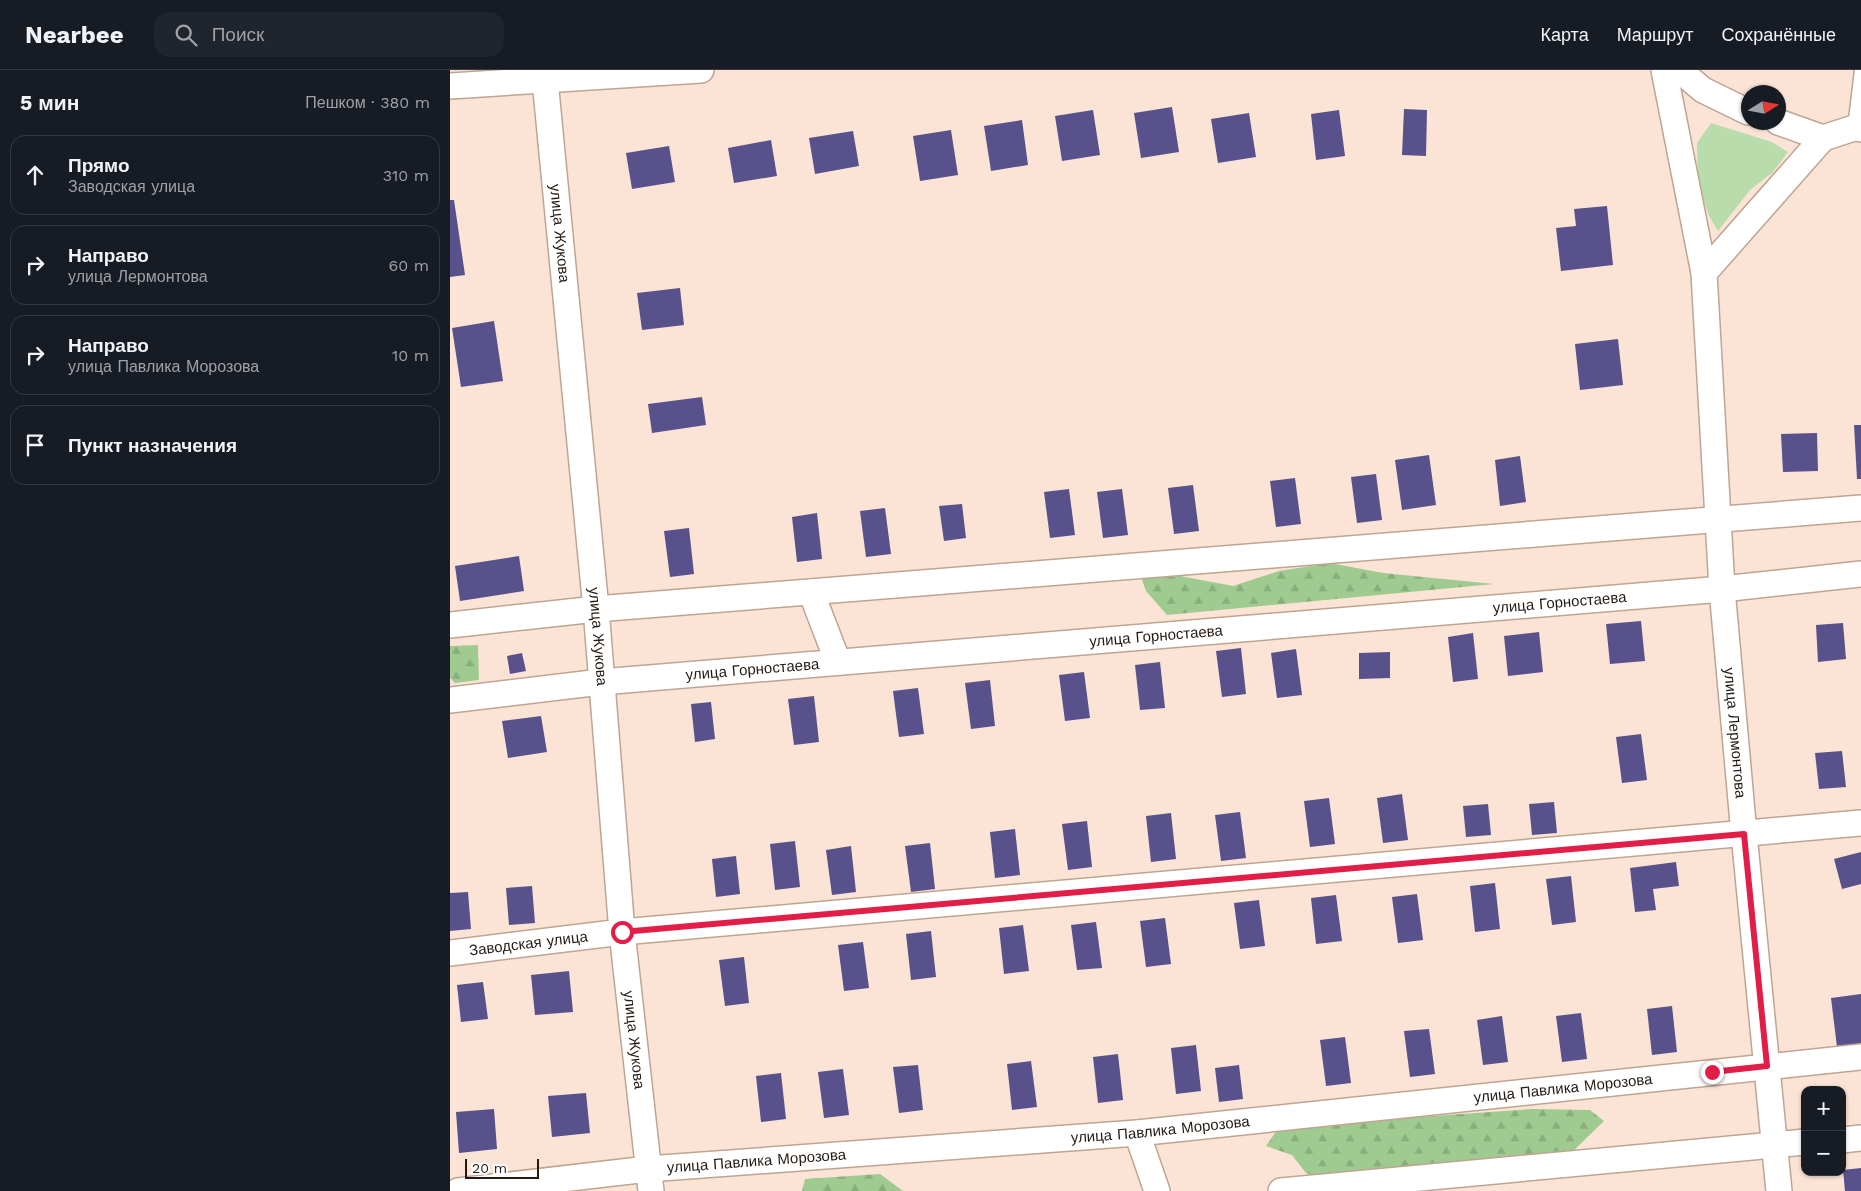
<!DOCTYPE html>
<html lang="ru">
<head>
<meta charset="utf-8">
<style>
	:root { --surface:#171b24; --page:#20242c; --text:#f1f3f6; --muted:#9ea1a6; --line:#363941 }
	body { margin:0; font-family:"Work Sans",sans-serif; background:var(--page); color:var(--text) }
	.controls { position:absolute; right:15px; bottom:15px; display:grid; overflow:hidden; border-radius:10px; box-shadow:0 1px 4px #0004 }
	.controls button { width:45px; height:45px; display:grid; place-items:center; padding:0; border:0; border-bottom:1px solid var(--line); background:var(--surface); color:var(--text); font:25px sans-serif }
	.compass { position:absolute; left:1291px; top:15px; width:45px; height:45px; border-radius:50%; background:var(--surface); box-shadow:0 1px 4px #0004; rotate:79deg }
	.scale { position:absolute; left:15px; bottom:12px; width:74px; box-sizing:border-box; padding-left:5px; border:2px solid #241a13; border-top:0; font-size:14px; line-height:18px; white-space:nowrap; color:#241a13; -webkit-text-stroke:4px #fff; paint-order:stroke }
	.stop { position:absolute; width:15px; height:15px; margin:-11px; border:4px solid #e11d48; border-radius:50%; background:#fff }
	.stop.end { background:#e11d48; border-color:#fff; box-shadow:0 1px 5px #0008 }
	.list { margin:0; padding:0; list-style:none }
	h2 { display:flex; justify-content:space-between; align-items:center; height:65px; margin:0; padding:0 20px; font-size:21px }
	h2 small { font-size:16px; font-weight:400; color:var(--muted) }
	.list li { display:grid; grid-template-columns:32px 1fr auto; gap:15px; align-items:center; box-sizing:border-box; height:80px; margin:0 10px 10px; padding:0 10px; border:1px solid var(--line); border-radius:15px }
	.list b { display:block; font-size:19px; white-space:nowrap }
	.list p { margin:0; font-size:16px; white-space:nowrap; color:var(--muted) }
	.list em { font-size:16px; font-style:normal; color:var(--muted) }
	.icon { flex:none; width:28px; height:28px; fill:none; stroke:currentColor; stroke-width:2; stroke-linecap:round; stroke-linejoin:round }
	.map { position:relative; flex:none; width:1411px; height:1121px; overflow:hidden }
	header { display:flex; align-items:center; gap:30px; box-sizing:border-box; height:70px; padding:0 25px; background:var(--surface); border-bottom:1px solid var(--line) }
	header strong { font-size:24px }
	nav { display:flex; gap:28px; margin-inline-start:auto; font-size:18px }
	.search { width:350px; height:45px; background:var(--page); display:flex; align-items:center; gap:12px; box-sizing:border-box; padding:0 18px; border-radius:15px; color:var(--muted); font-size:19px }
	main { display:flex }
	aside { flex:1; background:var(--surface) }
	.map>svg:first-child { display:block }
	.grass { fill:#b8dcab }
	.forest { fill:url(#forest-firs) }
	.building { fill:#58518b }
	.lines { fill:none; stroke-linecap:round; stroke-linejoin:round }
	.lane-casing { stroke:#c0a492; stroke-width:15 }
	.street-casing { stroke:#c0a492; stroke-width:28 }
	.lane { stroke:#fff; stroke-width:12 }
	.street { stroke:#fff; stroke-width:25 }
	.route { stroke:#e11d48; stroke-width:6 }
	.labels { text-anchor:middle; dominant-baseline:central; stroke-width:5; stroke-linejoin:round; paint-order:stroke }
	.street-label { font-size:15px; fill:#241a13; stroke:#fff }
</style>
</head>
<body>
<header>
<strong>Nearbee</strong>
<div class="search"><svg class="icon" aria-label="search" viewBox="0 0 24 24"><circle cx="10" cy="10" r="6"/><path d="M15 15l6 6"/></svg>Поиск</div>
<nav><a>Карта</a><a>Маршрут</a><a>Сохранённые</a></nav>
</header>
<main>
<aside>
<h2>5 мин<small>Пешком · 380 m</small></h2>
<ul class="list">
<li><svg class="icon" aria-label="ahead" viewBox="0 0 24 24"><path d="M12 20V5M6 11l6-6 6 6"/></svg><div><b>Прямо</b><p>Заводская улица</p></div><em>310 m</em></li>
<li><svg class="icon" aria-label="right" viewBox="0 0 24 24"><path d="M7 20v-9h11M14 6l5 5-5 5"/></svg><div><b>Направо</b><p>улица Лермонтова</p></div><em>60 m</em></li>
<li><svg class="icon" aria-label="right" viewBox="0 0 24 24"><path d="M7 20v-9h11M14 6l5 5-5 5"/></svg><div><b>Направо</b><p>улица Павлика Морозова</p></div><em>10 m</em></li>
<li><svg class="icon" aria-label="arrive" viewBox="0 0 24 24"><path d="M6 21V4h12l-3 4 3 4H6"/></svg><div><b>Пункт назначения</b></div></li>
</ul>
</aside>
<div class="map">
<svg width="1411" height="1121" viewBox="0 0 1411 1121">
	<defs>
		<pattern id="forest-firs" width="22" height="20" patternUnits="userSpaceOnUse" patternTransform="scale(1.25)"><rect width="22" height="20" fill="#9fca90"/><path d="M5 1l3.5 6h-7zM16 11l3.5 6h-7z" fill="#89ad7b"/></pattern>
	</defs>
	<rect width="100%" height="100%" fill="#fbe4d5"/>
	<path class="grass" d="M1261 53 1322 72 1338 82 1322 103 1300 120 1268 161 1259 146 1248 113 1247 73Z"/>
	<g class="forest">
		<path d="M880 493 933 503 1044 514 717 545 696 521 691 507 730 506 783 516 829 501Z"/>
		<path d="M28 575 29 610 5 613 0 608V576Z"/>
		<path d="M1082 1039 1140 1040 1154 1051 1122 1082 882 1111 856 1103 842 1085 816 1076 827 1060 855 1055Z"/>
		<path d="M430 1104 453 1121H352L355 1109Z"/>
	</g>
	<g class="building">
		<path d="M722 37 729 82 691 88 684 43Z"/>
		<path d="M954 39 977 40 976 86 952 85Z"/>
		<path d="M643 40 650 85 612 91 605 46Z"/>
		<path d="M889 40 895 86 866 90 861 44Z"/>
		<path d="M799 43 806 87 768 93 761 49Z"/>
		<path d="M572 50 578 95 541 101 534 56Z"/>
		<path d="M501 60 508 105 470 111 463 66Z"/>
		<path d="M403 61 409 96 365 104 359 68Z"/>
		<path d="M321 70 327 106 284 113 278 78Z"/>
		<path d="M219 76 225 112 182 119 176 83Z"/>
		<path d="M0 130H4L15 205 0 207Z"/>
		<path d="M1157 136 1163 195 1111 201 1106 158 1126 156 1124 139Z"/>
		<path d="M230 218 234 255 192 260 187 223Z"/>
		<path d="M44 251 53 311 11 317 2 258Z"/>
		<path d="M1168 269 1173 315 1130 320 1125 274Z"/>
		<path d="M252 327 256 355 202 363 198 334Z"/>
		<path d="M1404 355H1411V409H1407Z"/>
		<path d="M1367 363 1368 401 1333 402 1331 364Z"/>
		<path d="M979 385 986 435 952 440 945 390Z"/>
		<path d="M1070 386 1076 432 1050 436 1045 390Z"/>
		<path d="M926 404 932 450 907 453 901 407Z"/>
		<path d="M845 408 851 454 826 457 820 411Z"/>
		<path d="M743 415 749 461 724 464 718 418Z"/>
		<path d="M619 419 625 465 600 468 594 422Z"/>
		<path d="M672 419 678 465 653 468 647 422Z"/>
		<path d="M512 434 516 468 494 471 489 436Z"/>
		<path d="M435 438 441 484 416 487 410 441Z"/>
		<path d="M367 443 372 489 347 492 342 447Z"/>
		<path d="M239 458 244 504 220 507 214 461Z"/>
		<path d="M69 486 74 521 10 531 5 496Z"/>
		<path d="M1191 551 1195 591 1160 594 1156 554Z"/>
		<path d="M1393 553 1396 589 1368 592 1366 555Z"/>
		<path d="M1089 562 1093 602 1058 606 1054 566Z"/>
		<path d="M1023 563 1028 609 1003 612 998 567Z"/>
		<path d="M791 578 796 624 772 627 766 581Z"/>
		<path d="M846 579 852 625 827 628 821 583Z"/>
		<path d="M940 582V608L909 609V583Z"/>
		<path d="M72 583 76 601 60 604 57 586Z"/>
		<path d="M710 592 715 638 690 640 685 595Z"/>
		<path d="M634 602 640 648 615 651 609 605Z"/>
		<path d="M540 610 545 656 521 659 515 613Z"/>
		<path d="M468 618 474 664 449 667 443 621Z"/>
		<path d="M364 626 369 672 344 675 338 629Z"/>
		<path d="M261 632 265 669 245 672 241 634Z"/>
		<path d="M91 646 97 682 58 688 52 651Z"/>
		<path d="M1191 664 1197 710 1172 713 1166 667Z"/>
		<path d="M1392 681 1396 717 1369 719 1365 683Z"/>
		<path d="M952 724 958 770 933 773 927 728Z"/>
		<path d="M879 728 885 774 860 777 854 731Z"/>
		<path d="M1104 732 1107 763 1082 765 1079 734Z"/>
		<path d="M1038 734 1041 765 1016 767 1013 736Z"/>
		<path d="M790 742 796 788 771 791 765 745Z"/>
		<path d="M721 743 726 789 701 792 696 746Z"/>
		<path d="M637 751 642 797 618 800 612 754Z"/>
		<path d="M565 759 570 805 545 808 540 762Z"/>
		<path d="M345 771 350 817 325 820 320 774Z"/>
		<path d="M480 773 485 819 461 822 455 776Z"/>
		<path d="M401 776 406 822 382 825 376 780Z"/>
		<path d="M1411 782V814L1392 819 1384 789Z"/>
		<path d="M286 786 290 824 266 827 262 789Z"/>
		<path d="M1226 792 1229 816 1203 819 1206 840 1185 842 1180 798Z"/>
		<path d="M1121 806 1126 852 1102 855 1096 809Z"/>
		<path d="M1045 813 1050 859 1025 862 1020 816Z"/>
		<path d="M82 816 85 853 59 855 56 818Z"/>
		<path d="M18 822 21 859 0 861V823Z"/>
		<path d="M967 824 973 870 948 873 942 827Z"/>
		<path d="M886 825 892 871 866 874 861 828Z"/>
		<path d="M809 830 815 876 790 879 784 833Z"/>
		<path d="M715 848 721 894 696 897 690 851Z"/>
		<path d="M646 852 652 898 627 900 621 855Z"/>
		<path d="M573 855 579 901 554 904 549 858Z"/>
		<path d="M481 861 486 907 461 910 456 864Z"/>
		<path d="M413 872 419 918 394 921 388 875Z"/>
		<path d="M294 887 299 933 275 936 269 890Z"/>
		<path d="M119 901 123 942 85 945 81 905Z"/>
		<path d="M33 912 38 949 11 952 7 915Z"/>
		<path d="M1411 924V974L1387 977 1381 928Z"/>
		<path d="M1222 936 1227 982 1202 985 1197 939Z"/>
		<path d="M1131 943 1137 989 1112 992 1106 946Z"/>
		<path d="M1052 946 1058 992 1033 995 1027 950Z"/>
		<path d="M979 959 985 1004 960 1007 954 961Z"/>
		<path d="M895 967 901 1013 876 1016 870 970Z"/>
		<path d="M746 975 751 1021 726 1024 721 978Z"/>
		<path d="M668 984 673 1030 648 1033 643 987Z"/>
		<path d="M581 991 587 1037 562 1040 557 994Z"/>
		<path d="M468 995 473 1040 449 1043 443 997Z"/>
		<path d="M789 995 793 1029 769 1032 765 998Z"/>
		<path d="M393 999 399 1045 374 1048 368 1002Z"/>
		<path d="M331 1003 336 1049 311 1052 306 1006Z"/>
		<path d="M136 1023 140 1063 102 1067 98 1026Z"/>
		<path d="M44 1039 47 1079 9 1083 6 1042Z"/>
		<path d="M1411 1098V1121H1395L1393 1100Z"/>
	</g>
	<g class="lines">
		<defs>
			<path id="lane" d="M1404 58 1411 0"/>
			<g id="street">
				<path d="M1214 0 1254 203 1373 68"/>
				<path d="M1229 0 1253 20 1298 42"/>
				<path id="s1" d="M95 10 146 539 172 862 201 1121"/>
				<path d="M0 16 251 0"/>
				<path d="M1328 52 1373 68 1404 58 1411 59"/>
				<path id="s2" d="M1254 203 1272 519 1294 764 1329 1121"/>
				<path d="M361 522 388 592"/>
				<path d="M0 555 146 539 1411 438"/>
				<path id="s3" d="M0 630 151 612 1272 519 1411 504"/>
				<path id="s4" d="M0 883 172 862 1411 753"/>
				<path d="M687 1063 707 1121"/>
				<path d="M1392 1070 1411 1068"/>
				<path id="s5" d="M8 1121 198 1099 687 1063 1411 987"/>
				<path d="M831 1121 1355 1072"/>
			</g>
		</defs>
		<use href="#lane" class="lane-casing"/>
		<use href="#street" class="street-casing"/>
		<use href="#lane" class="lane"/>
		<use href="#street" class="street"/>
	</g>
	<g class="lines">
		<path class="route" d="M172 862 1294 764 1317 996 1262 1002"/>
	</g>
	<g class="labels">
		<g class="street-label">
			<text stroke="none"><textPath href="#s1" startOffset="154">улица Жукова</textPath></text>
			<text stroke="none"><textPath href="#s3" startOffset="1114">улица Горностаева</textPath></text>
			<text stroke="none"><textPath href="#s1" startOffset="559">улица Жукова</textPath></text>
			<text stroke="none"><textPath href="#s3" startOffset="709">улица Горностаева</textPath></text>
			<text stroke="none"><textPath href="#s3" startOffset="304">улица Горностаева</textPath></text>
			<text stroke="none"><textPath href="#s2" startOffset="461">улица Лермонтова</textPath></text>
			<text stroke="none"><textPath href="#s4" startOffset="79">Заводская улица</textPath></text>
			<text stroke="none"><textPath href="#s1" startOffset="964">улица Жукова</textPath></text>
			<text stroke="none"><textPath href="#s5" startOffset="1110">улица Павлика Морозова</textPath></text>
			<text stroke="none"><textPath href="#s5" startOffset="705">улица Павлика Морозова</textPath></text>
			<text stroke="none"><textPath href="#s5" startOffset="300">улица Павлика Морозова</textPath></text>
		</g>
	</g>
</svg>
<div class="controls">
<button>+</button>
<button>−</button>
</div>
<svg class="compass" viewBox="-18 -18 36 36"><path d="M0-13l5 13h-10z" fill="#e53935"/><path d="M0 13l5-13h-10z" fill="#9ea1a6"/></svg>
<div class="scale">20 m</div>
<div class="stop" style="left:172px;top:862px"></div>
<div class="stop end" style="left:1262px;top:1002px"></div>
</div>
</main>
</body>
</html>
